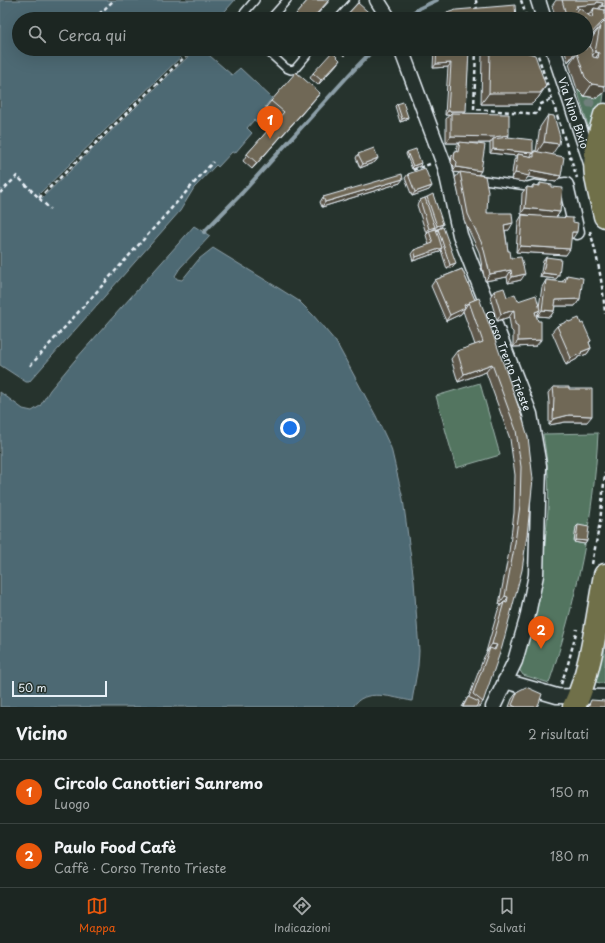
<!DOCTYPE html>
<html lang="it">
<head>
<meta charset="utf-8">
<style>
	:root { --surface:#1c2622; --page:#252e2a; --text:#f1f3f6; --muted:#a0a5a5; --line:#3a4340; --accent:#ea580c }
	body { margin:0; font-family:"Playpen Sans",sans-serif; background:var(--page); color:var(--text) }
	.scale { position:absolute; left:12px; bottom:10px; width:95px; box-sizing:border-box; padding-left:4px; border:2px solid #e8f1f8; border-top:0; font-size:11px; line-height:14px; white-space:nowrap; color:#e8f1f8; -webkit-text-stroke:3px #26332d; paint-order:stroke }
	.you { position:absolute; left:290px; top:428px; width:14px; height:14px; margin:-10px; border:3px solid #fff; border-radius:50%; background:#1a73e8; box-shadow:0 0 0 6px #1a73e833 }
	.badge { display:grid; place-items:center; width:26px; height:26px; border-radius:50%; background:var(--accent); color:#fff; font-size:13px; font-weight:700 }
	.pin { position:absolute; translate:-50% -33px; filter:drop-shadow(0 1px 2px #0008) }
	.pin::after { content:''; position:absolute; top:21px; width:14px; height:12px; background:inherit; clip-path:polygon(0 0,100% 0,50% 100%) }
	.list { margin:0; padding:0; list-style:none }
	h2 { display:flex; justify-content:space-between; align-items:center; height:52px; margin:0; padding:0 16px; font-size:17px }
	h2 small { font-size:13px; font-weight:400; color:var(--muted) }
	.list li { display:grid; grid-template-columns:26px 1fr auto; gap:12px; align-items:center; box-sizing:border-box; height:64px; padding:0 16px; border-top:1px solid var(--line) }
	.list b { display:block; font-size:15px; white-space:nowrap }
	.list p { margin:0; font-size:13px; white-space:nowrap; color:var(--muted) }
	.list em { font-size:13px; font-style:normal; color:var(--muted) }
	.icon { flex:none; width:22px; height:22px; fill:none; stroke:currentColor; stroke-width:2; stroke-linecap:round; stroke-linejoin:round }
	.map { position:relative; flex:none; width:605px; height:707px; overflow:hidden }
	.search { position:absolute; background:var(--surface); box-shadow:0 4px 16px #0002; left:12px; right:12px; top:12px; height:44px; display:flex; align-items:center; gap:10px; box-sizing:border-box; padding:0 14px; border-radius:22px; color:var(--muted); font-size:15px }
	.sheet { height:180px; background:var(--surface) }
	nav { display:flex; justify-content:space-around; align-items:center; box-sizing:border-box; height:56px; border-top:1px solid var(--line); background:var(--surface); font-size:11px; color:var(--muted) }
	nav a { display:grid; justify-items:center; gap:2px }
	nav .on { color:var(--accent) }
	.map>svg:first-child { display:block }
	.green { fill:#527560; stroke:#9db3ac }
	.water { fill:#4e6973; stroke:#8c9fa8 }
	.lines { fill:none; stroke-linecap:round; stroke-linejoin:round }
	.stream { stroke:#8c9fa8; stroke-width:4 }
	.lane-casing { stroke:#e8f1f8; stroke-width:10 }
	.street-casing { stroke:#e8f1f8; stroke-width:17 }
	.primary-casing { stroke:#e8f1f8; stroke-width:25 }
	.path { stroke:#e8f1f8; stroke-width:2.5; stroke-dasharray:4 3; stroke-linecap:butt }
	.lane { stroke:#26332d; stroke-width:7 }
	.street { stroke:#26332d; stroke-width:14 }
	.primary { stroke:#6f704a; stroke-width:22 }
	.tree { fill:#70807b }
	.wall { fill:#5f594b; stroke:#e8f1f8 }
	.shaded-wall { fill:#4e483d; stroke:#e8f1f8 }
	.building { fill:#6f6757; stroke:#e8f1f8 }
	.labels { text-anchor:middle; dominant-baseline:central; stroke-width:3; stroke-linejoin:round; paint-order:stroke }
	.street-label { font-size:11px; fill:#e8f1f8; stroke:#26332d }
</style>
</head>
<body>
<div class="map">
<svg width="605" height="707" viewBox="0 0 605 707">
	<rect width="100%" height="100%" fill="#26332d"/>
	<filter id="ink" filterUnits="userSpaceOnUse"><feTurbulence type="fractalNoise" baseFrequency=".025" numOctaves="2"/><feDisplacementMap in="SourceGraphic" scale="8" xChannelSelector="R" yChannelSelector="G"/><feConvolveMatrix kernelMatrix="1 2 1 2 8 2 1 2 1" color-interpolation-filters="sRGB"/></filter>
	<g filter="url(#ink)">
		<g class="green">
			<path d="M577 89 584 96 597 98 604 93 602 109 591 131 589 129Z"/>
			<path d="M480 383 500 455 456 468 436 396Z"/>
			<path d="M598 433C594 519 576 602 549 683L523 675 519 669C530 616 545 563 548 510 550 484 547 459 543 434Z"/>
			<path d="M605 627V684L596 682 593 677Z"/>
		</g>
		<g class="water">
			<path d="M0 0H235L218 19H19V49H189L39 194 42 198 196 49H202L232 75 240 68 272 98 265 107 269 112 259 124 254 120 247 128 252 133 235 153 232 152 218 167 216 165 194 188 180 211 29 382H26L0 365Z"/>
			<path d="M194 226 210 236 180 268 175 276 177 279 182 280 199 259 213 248 280 289 299 301 313 315 336 342 376 416 391 448 403 499 414 581 419 651 418 666 412 701C394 698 364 687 353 707H0V392L23 409 32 411 40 406 50 390 75 360Z"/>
		</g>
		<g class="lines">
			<g class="stream">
				<path d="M404 19 420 8 437 0"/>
				<path d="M204 232 242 193 348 76 374 49"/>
			</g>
			<defs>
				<g id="lane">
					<path d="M239 19 255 0"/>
					<path d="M270 19 287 0"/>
					<path d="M338 19 355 0"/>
					<path d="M265 49 286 68 291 70 295 69 312 49"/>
					<path d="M477 179 527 186 534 184 547 186"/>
				</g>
				<g id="street">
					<path d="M377 0 389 19"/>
					<path d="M538 0 544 19"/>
					<path id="s1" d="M401 49 445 167 460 235 530 414 539 466 536 575 527 619 515 661 493 707"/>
					<path id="s2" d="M553 49 592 166"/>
					<path d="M552 187 566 185 577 232"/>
					<path d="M505 681 557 696 605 697"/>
				</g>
				<g id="primary">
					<path d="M605 115C599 135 593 155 596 176 598 190 602 203 605 216"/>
					<path d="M574 707C592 669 597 616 605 575"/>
				</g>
			</defs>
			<use href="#lane" class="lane-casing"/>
			<use href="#street" class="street-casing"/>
			<use href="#primary" class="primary-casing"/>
			<g class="path">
				<path d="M476 0 477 11"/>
				<path d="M521 0 527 19"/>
				<path d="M94 19 114 0"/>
				<path d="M476 49 474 109 537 114 541 104 552 99"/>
				<path d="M536 49 577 178"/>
				<path d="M413 170 430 164"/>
				<path d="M0 193 17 176 50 209"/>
				<path d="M39 198 193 49"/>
				<path d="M590 231C598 259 603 286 605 314"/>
				<path d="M30 366 213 162"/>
				<path d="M592 564 600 522 605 473"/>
				<path d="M561 684 568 664 577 629"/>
			</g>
			<use href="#lane" class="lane"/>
			<use href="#street" class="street"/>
			<use href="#primary" class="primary"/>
		</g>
		<circle class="tree" cx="590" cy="103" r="4.5"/>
		<g class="wall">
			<path d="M308 0H330L313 19H292Z"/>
			<path d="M556 0H605V21L603 24 604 93 597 98 584 96 577 89 569 64 577 53 590 47 592 38 600 27 586 42V19H556L552 6Z"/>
			<path d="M337 49H350L344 56Z"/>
			<path d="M434 49H469L465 113 509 135 508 137 533 153 534 151H536L540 127 548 115 552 155 556 182 528 177 524 182 511 180 514 160 517 156 490 153V143H464L478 175 487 213 509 230H505L508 251 521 280 508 283 507 277 485 281 479 252 464 220 455 178 459 173 453 172 454 166 451 163 452 155 456 151 457 146 459 143H446V119L449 115H445L448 67 433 68Z"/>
			<path d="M486 49H525V50L524 51 546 86 538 98 532 104H481L482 55Z"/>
			<path d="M564 49H580L568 62Z"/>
			<path d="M337 64 318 85 310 78 313 73Z"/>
			<path d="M320 93 315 99 252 169 243 161 247 154 279 118 266 107 271 101Z"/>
			<path d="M397 104 408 117 406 120 400 122 395 106Z"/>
			<path d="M407 152 420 166 412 169 406 154Z"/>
			<path d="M358 154 378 158 375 162 360 168 356 158Z"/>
			<path d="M408 174 432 186 429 190 412 196 405 178Z"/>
			<path d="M400 183 322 207 320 202 323 197Z"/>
			<path d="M540 183 552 187 560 212 556 217 573 238H571L566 255 516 252 518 222 522 215 536 216 521 214 522 193 527 187 531 188 533 185 538 186Z"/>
			<path d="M427 197 443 224 440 228 436 229 437 231 438 229 453 267 447 269 441 250 439 252 413 261 411 254 414 250 429 245 426 235 429 232 426 233 417 205 420 200 425 198Z"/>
			<path d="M546 257 559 275 556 279 540 277 543 261Z"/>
			<path d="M462 269 522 417 527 535 483 702 479 707H462L468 697H469L484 657 487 652H486L498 610 501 605 499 604 509 552 514 513 515 475 510 439 486 372 458 382 451 359 457 351 475 345 463 311 461 314 446 321 431 286 435 280Z"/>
			<path d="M567 275 580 299 575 306H555L554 311 550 317 538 316V314L537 316 536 346 513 347V332L511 330 509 317 497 321 490 297 494 291 518 301 539 307 542 287 546 280 562 282Z"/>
			<path d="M569 322 581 324 591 341 589 343 591 348 587 354 578 357 577 359 566 365 552 332 557 326Z"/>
			<path d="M553 387 569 389 587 422H565L549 425V403L548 393Z"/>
			<path d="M578 525 587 541 585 544 574 542 576 527Z"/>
			<path d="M518 691 537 707H509L512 699Z"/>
		</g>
		<g class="shaded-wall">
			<path d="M329 0H330L313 19H312Z"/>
			<path d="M597 2 603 3 594 14V8L590 14H589L588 15 568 16 576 6Z"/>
			<path d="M602 6H605V21L586 42V39L594 17Z"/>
			<path d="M577 49H580L568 62Z"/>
			<path d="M595 52 599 53 591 64 587 63Z"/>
			<path d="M340 60 337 64 318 85 321 80Z"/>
			<path d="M451 63 448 67 433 68 436 64Z"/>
			<path d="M592 84 605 86V92L597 98 584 96Z"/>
			<path d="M546 86 538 98 532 104H481L489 93Z"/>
			<path d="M320 93 315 99 252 169 257 163Z"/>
			<path d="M448 111H466L463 116 451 113 449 115H445Z"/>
			<path d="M408 117 406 120 400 122 402 119Z"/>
			<path d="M509 135 505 141 493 139 490 143H446L451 136Z"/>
			<path d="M544 142 559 144 551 156 536 154Z"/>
			<path d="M493 149 533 153 530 157 518 154 517 156 490 153Z"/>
			<path d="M378 158 375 162 360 168 363 164Z"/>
			<path d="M421 163 420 166 412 169 413 166Z"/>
			<path d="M456 167 481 171 478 175 453 172Z"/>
			<path d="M530 170 561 176 556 182 528 177 524 182 511 180 515 173Z"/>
			<path d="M403 179 400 183 322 207 325 202Z"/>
			<path d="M432 186 429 190 412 196 415 192Z"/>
			<path d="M525 208 560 212 555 219 521 214Z"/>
			<path d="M513 223 509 230 500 231 504 225Z"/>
			<path d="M443 224 440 228 434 230 437 226Z"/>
			<path d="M435 227 432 231H429V232L426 233 429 229Z"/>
			<path d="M572 232H577L573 238H567Z"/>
			<path d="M520 246 570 249 566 255 516 252Z"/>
			<path d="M442 248 439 252 413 261 416 257Z"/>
			<path d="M456 263 453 267 447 269 450 265Z"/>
			<path d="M511 270 507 277 485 281 490 274Z"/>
			<path d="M543 273 559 275 556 279 540 277Z"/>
			<path d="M525 274 521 280 508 283 512 277Z"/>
			<path d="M580 299 575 306H551L556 300Z"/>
			<path d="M468 303 461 314 446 321 450 315 464 305Z"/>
			<path d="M514 310 509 317 497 321 501 314Z"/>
			<path d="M540 310 536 317 535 312Z"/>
			<path d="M542 310 554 311 550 317 538 316Z"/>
			<path d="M541 340 536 346 513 347 518 341Z"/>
			<path d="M591 348 587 354 578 357 577 359 566 365 571 358 581 352Z"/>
			<path d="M492 364 486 372 458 382 464 374Z"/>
			<path d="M569 415 592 416 587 422H565L549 425 553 419Z"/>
			<path d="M576 540 587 541 585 544 574 542Z"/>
			<path d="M505 596 508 597 503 605 504 602 501 605 499 604Z"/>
			<path d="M492 644 497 645 491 653 490 648 487 652H486Z"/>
		</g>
		<g class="building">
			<path d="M308 0H329L312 19H301L296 14Z"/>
			<path d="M562 0H605V6H602L603 3 597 2 596 4 576 6 578 7 575 9 577 11 579 8 592 18 594 8 605 10V19L586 39V19H574L566 15Z"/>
			<path d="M358 3 376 19H343Z"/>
			<path d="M515 5 516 19H438L437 16 456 10Z"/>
			<path d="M605 21V86L592 84 585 77 577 53 580 49H586V46L591 47 593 57 598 58 599 53 595 52 600 26Z"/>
			<path d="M437 49H469L466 111H448L451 63 436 64Z"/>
			<path d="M490 49H516L535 55 546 86 540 93H489Z"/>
			<path d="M516 49H525V50H520Z"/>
			<path d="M332 52 340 60 321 80 313 73Z"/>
			<path d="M296 72 320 93 257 163 247 154 284 112 271 101Z"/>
			<path d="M403 102 408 117 402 119 397 104Z"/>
			<path d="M451 113 509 114V135L494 137 451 136Z"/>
			<path d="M548 115 554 116 560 137 559 144 544 142Z"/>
			<path d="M508 137 533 140V153L493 149V139Z"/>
			<path d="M460 142 485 145 481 171 456 167 457 162 454 159 455 151 458 152Z"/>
			<path d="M374 148 378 158 363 164 358 154Z"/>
			<path d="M416 149 421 163 413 166 407 152Z"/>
			<path d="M534 151 564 157 561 176 530 170 529 176 515 173 518 154 534 157Z"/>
			<path d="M425 168 432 186 415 192 408 174Z"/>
			<path d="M460 172 485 176 488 191 487 213H512L513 223 504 225 508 251H510L511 258 521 257 525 274 512 277 511 270 490 274 483 246 468 214Z"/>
			<path d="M402 174 403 179 325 202 323 197Z"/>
			<path d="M540 183 552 185V187L563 188 560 212 525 208 527 187 533 188V185L540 186Z"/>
			<path d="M433 194 443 224 437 226 427 197Z"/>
			<path d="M425 198 435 227 429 229 420 200Z"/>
			<path d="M522 215 573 218V222L578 223 577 232H572L570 249 520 246Z"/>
			<path d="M443 227 456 263 450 265 438 229Z"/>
			<path d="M436 229 442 248 416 257 414 250 433 243 429 231Z"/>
			<path d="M546 257 561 259 559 275 543 273Z"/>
			<path d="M462 269 475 300 464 305 465 308 450 315 435 280Z"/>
			<path d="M567 275 583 278 580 299 556 300 554 311 542 310 546 280 565 282Z"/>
			<path d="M504 288 507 297 515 294 518 301 536 295 540 310 535 312 538 321H541V340L518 341V326L515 324 514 310 501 314 494 291Z"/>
			<path d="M479 298 494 337 522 417 528 437 533 479 527 535 522 570 502 647 483 702 473 694 490 648 495 650 497 645 492 644 504 602 507 603 508 597 505 596 515 543 520 505 521 467 516 430 492 364 464 374 457 351 483 342 469 302Z"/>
			<path d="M579 318 581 324 583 323 591 341 589 342 591 348 581 352 582 353 571 358 557 326 568 321 569 322Z"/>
			<path d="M553 387H569V389H592V416L569 415 553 419 554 397Z"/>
			<path d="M578 525 589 527 587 541 576 540Z"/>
			<path d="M526 687 542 694 539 703 537 707H516L512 705 518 691Z"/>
			<path d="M468 697 479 702 476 707H463Z"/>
			<path d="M591 700 605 701V707H588Z"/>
		</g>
	</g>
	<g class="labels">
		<g class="street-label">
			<text stroke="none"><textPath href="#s2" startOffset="67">Via Nino Bixio</textPath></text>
			<text stroke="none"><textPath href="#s1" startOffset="330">Corso Trento Trieste</textPath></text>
		</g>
	</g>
</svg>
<div class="scale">50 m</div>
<div class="you"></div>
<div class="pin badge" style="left:270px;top:139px">1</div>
<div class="pin badge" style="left:541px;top:649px">2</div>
<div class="search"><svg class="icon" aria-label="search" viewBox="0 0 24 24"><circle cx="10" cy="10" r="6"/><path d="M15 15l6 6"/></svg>Cerca qui</div>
</div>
<section class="sheet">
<h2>Vicino<small>2 risultati</small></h2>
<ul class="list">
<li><span class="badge">1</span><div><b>Circolo Canottieri Sanremo</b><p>Luogo</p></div><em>150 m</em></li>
<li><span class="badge">2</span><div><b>Paulo Food Cafè</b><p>Caffè · Corso Trento Trieste</p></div><em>180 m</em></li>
</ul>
</section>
<nav>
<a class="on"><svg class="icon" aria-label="map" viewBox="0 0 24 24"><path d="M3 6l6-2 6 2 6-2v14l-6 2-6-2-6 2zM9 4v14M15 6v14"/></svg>Mappa</a>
<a><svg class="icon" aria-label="directions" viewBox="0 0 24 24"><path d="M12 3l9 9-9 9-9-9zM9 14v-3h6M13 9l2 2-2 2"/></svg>Indicazioni</a>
<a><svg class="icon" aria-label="saved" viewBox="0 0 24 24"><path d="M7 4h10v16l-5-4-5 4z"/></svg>Salvati</a>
</nav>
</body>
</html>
